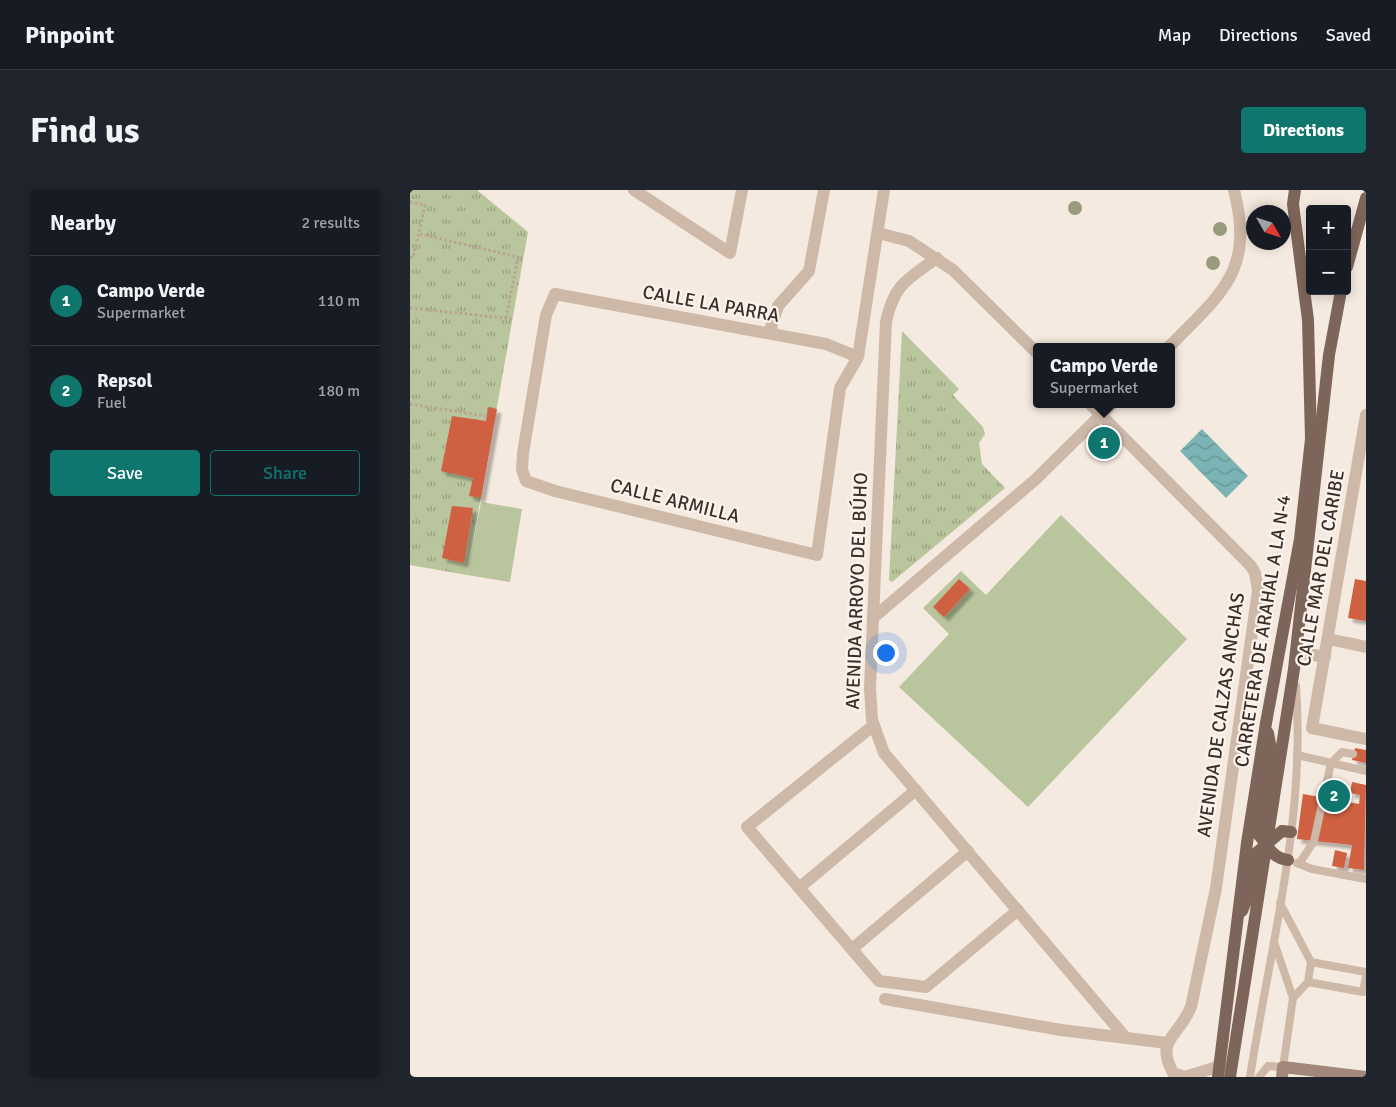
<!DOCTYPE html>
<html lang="en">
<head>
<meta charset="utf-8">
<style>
	:root { --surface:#171b24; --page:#20242c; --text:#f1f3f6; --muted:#9ea1a6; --line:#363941; --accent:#0f766e }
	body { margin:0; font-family:Signika,sans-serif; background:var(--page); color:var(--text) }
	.controls { position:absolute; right:15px; top:15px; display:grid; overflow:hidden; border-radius:5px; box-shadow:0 2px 12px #0003 }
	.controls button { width:45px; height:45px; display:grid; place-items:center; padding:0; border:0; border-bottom:1px solid var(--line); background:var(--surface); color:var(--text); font:25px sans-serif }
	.compass { position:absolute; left:836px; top:15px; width:45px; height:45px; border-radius:50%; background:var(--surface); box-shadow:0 2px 12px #0003; rotate:129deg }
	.you { position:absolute; left:475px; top:462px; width:18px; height:18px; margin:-12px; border:4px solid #fff; border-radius:50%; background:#1a73e8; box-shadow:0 0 0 8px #1a73e833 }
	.badge { display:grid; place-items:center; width:32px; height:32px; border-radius:50%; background:var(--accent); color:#fff; font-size:16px; font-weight:700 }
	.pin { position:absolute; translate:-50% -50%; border:2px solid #fff; box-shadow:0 1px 5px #0006 }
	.popup { position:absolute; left:623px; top:153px; width:142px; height:65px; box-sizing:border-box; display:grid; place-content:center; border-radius:5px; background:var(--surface); filter:drop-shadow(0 1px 4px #0005); font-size:16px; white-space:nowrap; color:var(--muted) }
	.popup b { font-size:19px; color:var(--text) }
	.popup::after { content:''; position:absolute; left:50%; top:100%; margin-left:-10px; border:10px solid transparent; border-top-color:var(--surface) }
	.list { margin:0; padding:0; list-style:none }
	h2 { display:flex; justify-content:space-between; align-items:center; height:65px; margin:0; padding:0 20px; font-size:21px }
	h2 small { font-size:16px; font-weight:400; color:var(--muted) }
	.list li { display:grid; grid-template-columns:32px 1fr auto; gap:15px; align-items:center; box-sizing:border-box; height:90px; padding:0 20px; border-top:1px solid var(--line) }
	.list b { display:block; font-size:19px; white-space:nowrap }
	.list p { margin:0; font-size:16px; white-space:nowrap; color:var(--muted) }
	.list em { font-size:16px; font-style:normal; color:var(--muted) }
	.actions { display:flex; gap:10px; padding:15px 20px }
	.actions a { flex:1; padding:11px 0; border:1px solid var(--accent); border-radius:5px; text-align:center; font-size:18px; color:var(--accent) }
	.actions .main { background:var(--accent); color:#fff }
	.map { position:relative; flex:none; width:956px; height:887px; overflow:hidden; border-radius:5px }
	header { display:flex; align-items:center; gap:30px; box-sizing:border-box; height:70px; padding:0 25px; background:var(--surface); border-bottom:1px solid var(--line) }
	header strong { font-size:24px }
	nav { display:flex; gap:28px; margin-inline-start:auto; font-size:18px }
	.intro { display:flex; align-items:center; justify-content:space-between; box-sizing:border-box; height:120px; padding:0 30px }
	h1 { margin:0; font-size:35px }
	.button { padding:12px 22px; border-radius:5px; background:var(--accent); color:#fff; font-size:18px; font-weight:700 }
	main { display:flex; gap:30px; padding:0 30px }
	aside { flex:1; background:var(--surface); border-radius:5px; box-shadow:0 2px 12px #0003 }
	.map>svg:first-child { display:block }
	.green { fill:#b9c59d }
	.park { fill:url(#park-tufts) }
	.water { fill:url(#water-waves) }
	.building { fill:#cf6042; filter:url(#shadow) }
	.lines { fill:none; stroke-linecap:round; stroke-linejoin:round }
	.path { stroke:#baa393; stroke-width:3; stroke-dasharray:2.5 2.5; stroke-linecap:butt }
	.lane { stroke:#ceb9a9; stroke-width:8 }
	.street { stroke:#ceb9a9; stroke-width:12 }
	.secondary { stroke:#a2877a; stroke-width:12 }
	.primary { stroke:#7e6559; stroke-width:12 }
	.tree { fill:#989b7c }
	.labels { text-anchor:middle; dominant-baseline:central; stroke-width:4.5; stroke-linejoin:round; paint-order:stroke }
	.street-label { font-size:19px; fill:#3b2e29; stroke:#fcf4ec }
</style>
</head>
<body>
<header>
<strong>Pinpoint</strong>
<nav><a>Map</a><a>Directions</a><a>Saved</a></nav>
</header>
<div class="intro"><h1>Find us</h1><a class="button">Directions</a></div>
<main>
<aside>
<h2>Nearby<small>2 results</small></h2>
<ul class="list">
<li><span class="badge">1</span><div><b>Campo Verde</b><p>Supermarket</p></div><em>110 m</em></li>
<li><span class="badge">2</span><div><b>Repsol</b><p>Fuel</p></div><em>180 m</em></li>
</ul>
<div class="actions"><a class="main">Save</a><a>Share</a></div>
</aside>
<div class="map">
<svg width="956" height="887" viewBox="0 0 956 887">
	<defs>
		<pattern id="park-tufts" width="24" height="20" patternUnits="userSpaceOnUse" patternTransform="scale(1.25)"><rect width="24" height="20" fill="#b9c59d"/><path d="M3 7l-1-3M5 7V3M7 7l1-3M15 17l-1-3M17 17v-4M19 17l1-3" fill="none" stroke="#98a080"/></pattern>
		<pattern id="water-waves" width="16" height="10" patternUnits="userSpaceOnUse" patternTransform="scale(1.25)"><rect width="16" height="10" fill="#7bb4b4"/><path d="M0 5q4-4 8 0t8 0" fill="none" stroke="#669392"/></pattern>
		<filter id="shadow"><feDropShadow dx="4.5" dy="4.5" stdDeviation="1" flood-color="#0004"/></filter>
	</defs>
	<rect width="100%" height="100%" fill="#f5eadf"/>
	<g class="green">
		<path d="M71 312 112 319 100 392 57 385Z"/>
		<path d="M651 325 777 449 618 617 489 497 539 444 513 418 551 381 576 405Z"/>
	</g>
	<g class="park">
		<path d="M0 0H67L118 42 57 385 0 375Z"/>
		<path d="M492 141 549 199 543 205 573 237 575 244 569 253 572 274 595 298 482 392 479 390Z"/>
	</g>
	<path class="water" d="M792 239 838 286 816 308 770 261Z"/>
	<g class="building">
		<path d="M78 217 87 219 71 308 59 306 63 288 31 281 42 226 76 231Z"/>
		<path d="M42 316 63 318 54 373 32 368Z"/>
		<path d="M549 389 560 399 534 427 523 417Z"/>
		<path d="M945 389 956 391V431L938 428Z"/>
		<path d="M945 558 956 560V573L942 570Z"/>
		<path d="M942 592 956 595 954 680 938 678 942 655 887 649 893 604 949 614 950 605 940 603Z"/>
		<path d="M925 660 937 663 934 678 922 676Z"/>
	</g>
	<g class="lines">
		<g class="path">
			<path d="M0 12 15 15 3 68 0 67"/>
			<path d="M10 44 108 67 96 129"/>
			<path d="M0 118 103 129"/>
			<path d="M0 214 76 226"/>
		</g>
		<g class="lane">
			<path d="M887 565 956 581"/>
			<path d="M887 673 902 679 956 689"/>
			<path d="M889 674 904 651 921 573 932 562 943 564"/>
			<path d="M870 713 901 772 898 792 883 808"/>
			<path d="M901 772 956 782"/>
			<path d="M898 792 953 802 956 787"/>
			<path d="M840 887C860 758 896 628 886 496"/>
			<path d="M849 887 858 876 873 877 883 808 864 752"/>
		</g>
		<g class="street">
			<path d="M224 0 320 63 332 0"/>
			<path d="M468 43 499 51 543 80 626 162"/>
			<path d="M527 68C498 89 484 94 476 132L460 498 462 530 474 563 715 847"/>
			<path d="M359 143 368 116 399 81 414 0"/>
			<path d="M759 157C811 103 845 82 824 0"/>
			<path d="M448 167 416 154 145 104 136 125 113 263 112 280 116 291 145 301 407 365 430 198 448 167 474 0"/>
			<path d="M680 214 841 376 845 383 848 400 806 698 781 817C768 848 745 849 763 883L775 887 810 876"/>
			<path d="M956 225 902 538 956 549"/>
			<path d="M463 428 626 289 702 214"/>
			<path d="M918 449 956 457"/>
			<path d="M887 462 915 467"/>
			<path d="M464 535 337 637 469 791 516 797 608 720"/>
			<path d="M389 698 506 600"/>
			<path d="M442 759 558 661"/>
			<path d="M475 809 651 840 757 853"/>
		</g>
		<path class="secondary" d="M872 887 873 877 956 887"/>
		<g class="primary">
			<path d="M937 77 956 8"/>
			<path d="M858 543 861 559 848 644C858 655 861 668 878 670"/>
			<path d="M832 721 839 704 845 664 872 641 881 642"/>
			<path d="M808 887 837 653 856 533 890 349 901 249 898 130 883 14 885 0"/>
			<path d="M820 887 884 479 919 165 931 101"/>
		</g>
	</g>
	<g class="tree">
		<circle cx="665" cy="18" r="7"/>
		<circle cx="810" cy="39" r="7"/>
		<circle cx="803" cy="73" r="7"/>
	</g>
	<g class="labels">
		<g class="street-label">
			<text transform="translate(301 114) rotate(10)">CALLE LA PARRA</text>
			<text transform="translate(265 311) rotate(14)">CALLE ARMILLA</text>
			<text transform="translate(911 378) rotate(-80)">CALLE MAR DEL CARIBE</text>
			<text transform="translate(447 401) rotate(-88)">AVENIDA ARROYO DEL BÚHO</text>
			<text transform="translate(853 441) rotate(-81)">CARRETERA DE ARAHAL A LA N-4</text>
			<text transform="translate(811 525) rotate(-82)">AVENIDA DE CALZAS ANCHAS</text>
		</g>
	</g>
</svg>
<div class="controls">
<button>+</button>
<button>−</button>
</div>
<svg class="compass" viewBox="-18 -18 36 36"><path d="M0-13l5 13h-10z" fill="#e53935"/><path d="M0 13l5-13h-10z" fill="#9ea1a6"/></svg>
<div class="you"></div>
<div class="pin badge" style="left:694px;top:253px">1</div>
<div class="popup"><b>Campo Verde</b>Supermarket</div>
<div class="pin badge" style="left:924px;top:606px">2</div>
</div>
</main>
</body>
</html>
